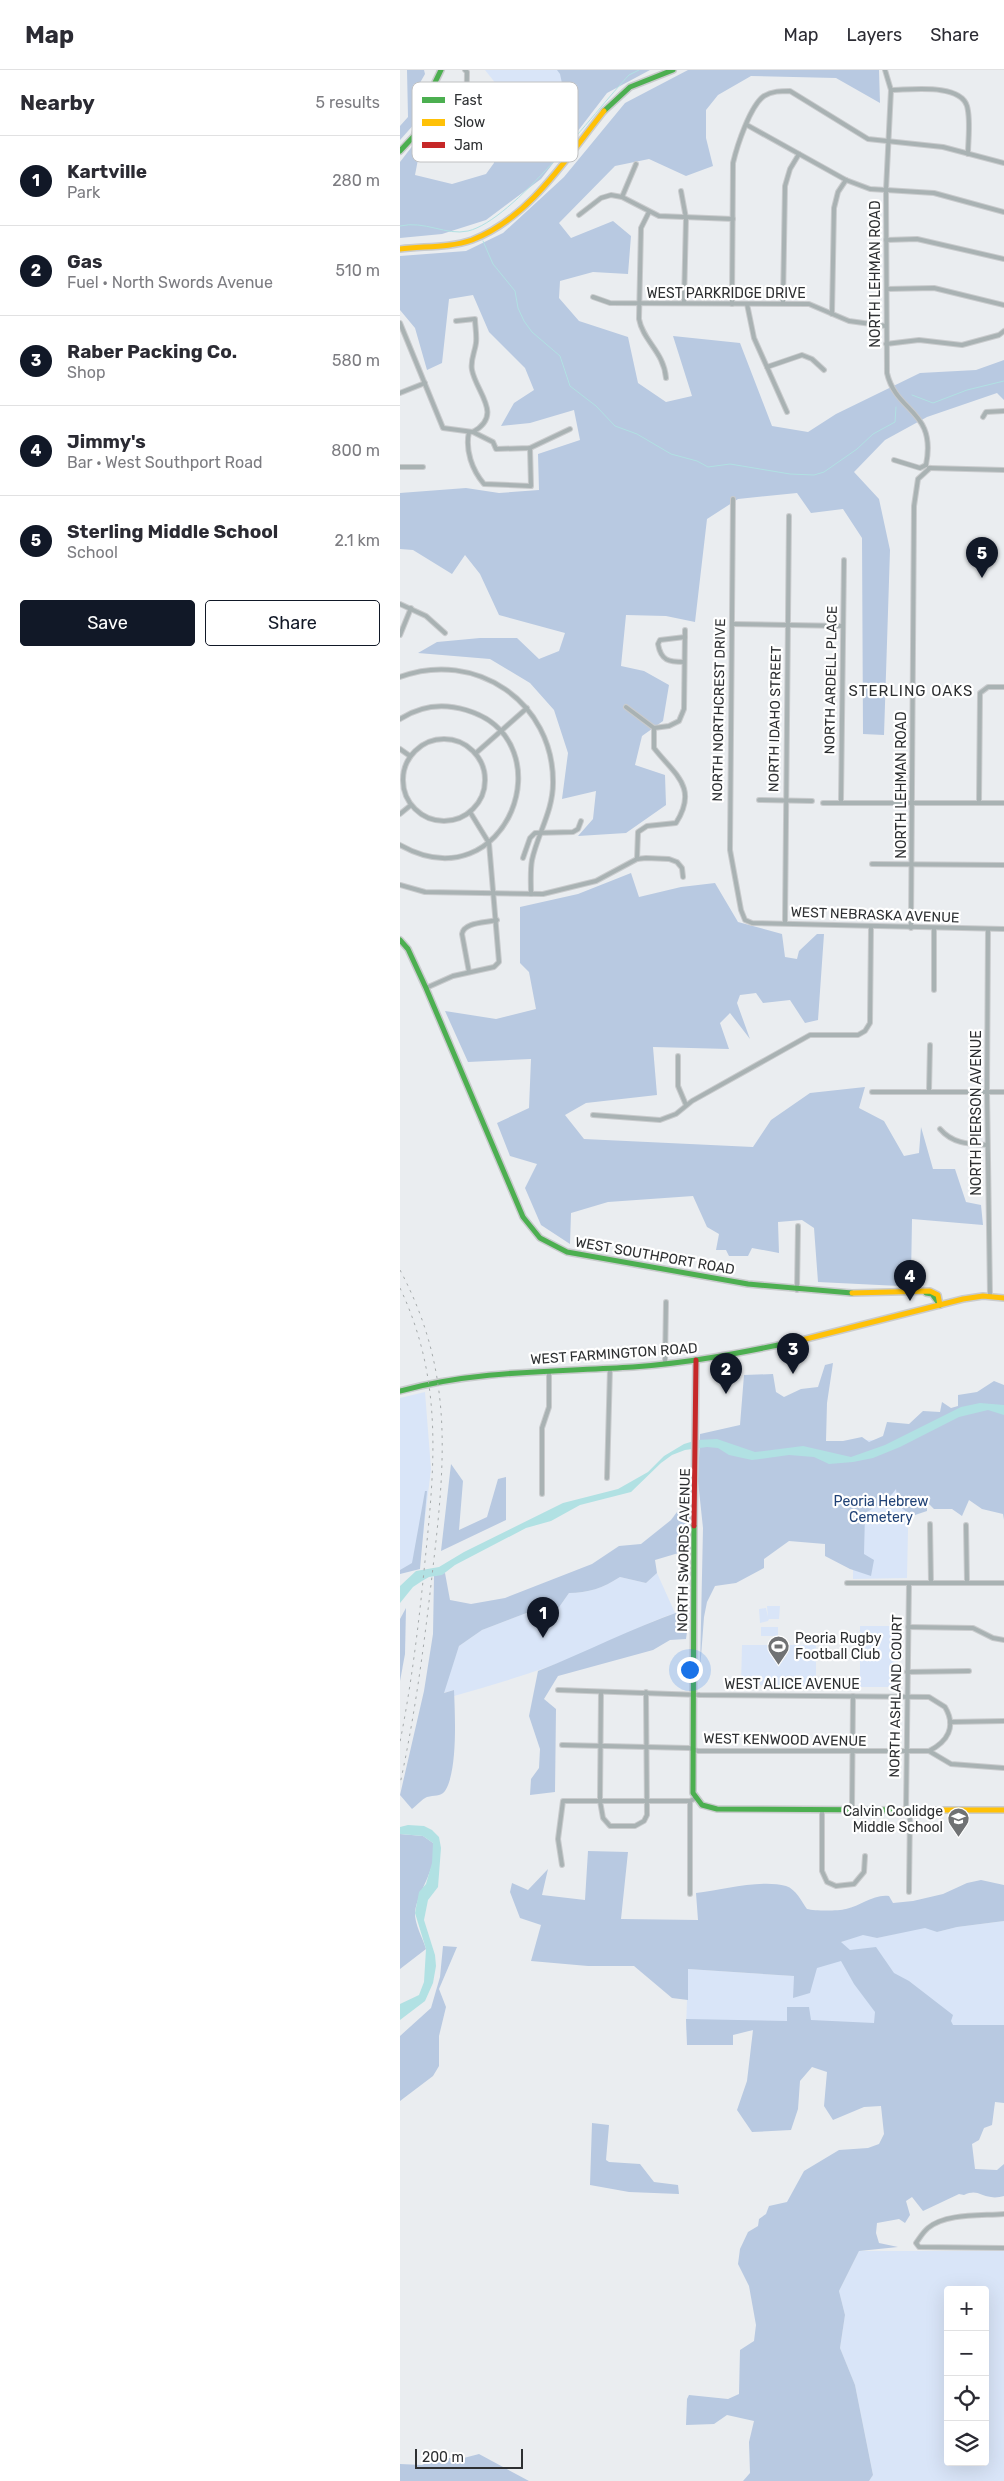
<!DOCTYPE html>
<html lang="en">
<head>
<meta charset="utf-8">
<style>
	:root { --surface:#fff; --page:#f7f7f7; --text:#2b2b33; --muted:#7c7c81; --line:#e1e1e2; --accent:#111827 }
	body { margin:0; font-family:Rubik,sans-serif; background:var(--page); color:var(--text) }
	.controls { position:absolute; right:15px; bottom:15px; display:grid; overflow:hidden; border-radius:5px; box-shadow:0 5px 20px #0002 }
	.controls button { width:45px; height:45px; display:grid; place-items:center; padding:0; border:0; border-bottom:1px solid var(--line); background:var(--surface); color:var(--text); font:25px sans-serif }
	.scale { position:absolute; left:15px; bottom:12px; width:108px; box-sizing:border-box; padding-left:5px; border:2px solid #2e3032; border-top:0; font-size:14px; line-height:18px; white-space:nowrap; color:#2e3032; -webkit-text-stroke:4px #fff; paint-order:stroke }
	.you { position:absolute; left:289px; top:1599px; width:18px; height:18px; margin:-12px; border:4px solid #fff; border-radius:50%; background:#1a73e8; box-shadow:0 0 0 8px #1a73e833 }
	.badge { display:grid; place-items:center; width:32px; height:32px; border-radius:50%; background:var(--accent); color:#fff; font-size:16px; font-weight:700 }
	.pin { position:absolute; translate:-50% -41px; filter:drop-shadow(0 1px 2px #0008) }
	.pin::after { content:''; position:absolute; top:26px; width:18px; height:15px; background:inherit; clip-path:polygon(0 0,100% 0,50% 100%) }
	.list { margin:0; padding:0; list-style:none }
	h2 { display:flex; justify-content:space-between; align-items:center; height:65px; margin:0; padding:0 20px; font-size:21px }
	h2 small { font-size:16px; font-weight:400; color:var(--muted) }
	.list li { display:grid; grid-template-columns:32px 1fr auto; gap:15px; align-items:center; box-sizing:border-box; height:90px; padding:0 20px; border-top:1px solid var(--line) }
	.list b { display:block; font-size:19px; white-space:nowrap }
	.list p { margin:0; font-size:16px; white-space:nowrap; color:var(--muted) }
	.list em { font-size:16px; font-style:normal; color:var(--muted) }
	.actions { display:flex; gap:10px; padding:15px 20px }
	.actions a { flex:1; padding:11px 0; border:1px solid var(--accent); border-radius:5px; text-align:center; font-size:18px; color:var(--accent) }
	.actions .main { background:var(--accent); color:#fff }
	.icon { flex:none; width:28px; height:28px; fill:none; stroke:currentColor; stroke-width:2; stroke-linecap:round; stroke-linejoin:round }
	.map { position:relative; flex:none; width:604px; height:2411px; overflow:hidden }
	header { display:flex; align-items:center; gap:30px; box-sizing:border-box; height:70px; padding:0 25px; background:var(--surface); border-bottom:1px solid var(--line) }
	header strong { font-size:24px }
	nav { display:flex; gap:28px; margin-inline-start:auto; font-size:18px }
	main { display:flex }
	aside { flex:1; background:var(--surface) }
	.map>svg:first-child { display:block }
	.green { fill:#d9e5f8; fill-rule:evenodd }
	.forest { fill:#b8c9e1 }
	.water { fill:#b1e1e3 }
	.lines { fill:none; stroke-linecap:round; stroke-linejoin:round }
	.stream { stroke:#b1e1e3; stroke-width:1 }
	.street-casing { stroke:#c9cbcd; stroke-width:6 }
	.fast-casing { stroke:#c9cbcd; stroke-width:8 }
	.slow-casing { stroke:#c9cbcd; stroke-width:8 }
	.jam-casing { stroke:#c9cbcd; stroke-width:8 }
	.street { stroke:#a9b2b3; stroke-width:4 }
	.fast { stroke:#4caf50; stroke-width:5 }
	.slow { stroke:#ffc107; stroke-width:5 }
	.jam { stroke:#c62828; stroke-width:5 }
	.rail { stroke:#a6abac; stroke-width:1; stroke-dasharray:2.5 5; stroke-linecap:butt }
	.labels { text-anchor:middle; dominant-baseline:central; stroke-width:4.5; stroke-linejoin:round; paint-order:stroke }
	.street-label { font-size:14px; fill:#2e3032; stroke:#fff }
	.park-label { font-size:14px; fill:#204276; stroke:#fff }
	.poi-label { font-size:14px; fill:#2e3032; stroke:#fff; text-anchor:start }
	.neighbourhood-label { font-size:15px; letter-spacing:1px; fill:#2e3032; stroke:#fff }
	.key { fill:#fff; stroke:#c0c1c2; stroke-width:1 }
	.key-label { font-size:14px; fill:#2e3032 }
</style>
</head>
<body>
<header>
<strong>Map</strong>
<nav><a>Map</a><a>Layers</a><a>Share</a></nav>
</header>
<main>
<aside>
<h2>Nearby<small>5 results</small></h2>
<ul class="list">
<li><span class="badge">1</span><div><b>Kartville</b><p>Park</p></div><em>280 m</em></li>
<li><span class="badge">2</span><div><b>Gas</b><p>Fuel · North Swords Avenue</p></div><em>510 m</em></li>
<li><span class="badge">3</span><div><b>Raber Packing Co.</b><p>Shop</p></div><em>580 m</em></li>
<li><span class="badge">4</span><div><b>Jimmy's</b><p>Bar · West Southport Road</p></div><em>800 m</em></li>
<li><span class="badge">5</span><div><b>Sterling Middle School</b><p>School</p></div><em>2.1 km</em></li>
</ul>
<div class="actions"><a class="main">Save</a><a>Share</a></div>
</aside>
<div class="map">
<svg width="604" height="2411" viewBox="0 0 604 2411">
	<rect width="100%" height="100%" fill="#eaedf0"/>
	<g class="green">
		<path d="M85 0H174L173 34H112Z"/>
		<path d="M25 1322 31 1399 20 1490 0 1504V1328Z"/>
		<path d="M510 1365 507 1508 453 1509 454 1370H501Z"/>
		<path d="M257 1503 275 1543C245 1553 218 1569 188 1581 145 1600 99 1613 54 1626V1620L43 1623 59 1576 82 1560 137 1539 155 1543 169 1523C188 1523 203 1518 220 1507L246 1513Z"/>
		<path d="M367 1536H380L379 1549H369L368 1551 360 1553 359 1539 366 1538 368 1547Z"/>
		<rect x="460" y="1556" width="38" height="61"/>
		<rect x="361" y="1557" width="17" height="9"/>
		<path d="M342 1575H416V1616L341 1615Z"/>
		<path d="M604 1851V1963L286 1960 288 1899 394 1906 441 1872 463 1864 477 1868 525 1857 537 1862 557 1857Z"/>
		<path d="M459 2181H604V2411H469L473 2405 455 2315 440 2278 445 2245 439 2221ZM548 2220H585V2392H548Z"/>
	</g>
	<g class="forest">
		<path d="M7 0H24L25 4 17 18 16 52 0 70V56L8 47Z"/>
		<path d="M157 0H250L207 23 141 109 86 150 42 164 0 168V92L24 61 27 36 38 15 55 25 43 52V64L20 79 15 105 52 114 86 104 94 93V59L106 38 101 25 106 14 131 28 133 33 139 35 163 18 160 4Z"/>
		<path d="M288 0H479L480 33 436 8 351 6 318 25 306 40V68L313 96 286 106 249 89 215 96 159 153 171 168 213 151 231 166 228 204 193 202 160 211 159 228 179 251 228 267 238 313 266 332 292 326 273 266 340 273 372 356 408 362 436 344 520 303 576 300 604 290V330L597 323 527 347 485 370 454 402 479 429 490 480 484 665 463 664 462 468 443 439 411 443 397 423 338 429 307 449 295 552 266 546 226 545 221 596 244 601 269 615 263 651 242 666 235 695 265 705 266 735 226 763 178 766 193 749 196 721 162 729 168 683 154 640 130 613 90 589 18 583 37 572 80 568H117L139 589 159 581 165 563 99 545 80 504 65 485 52 504 13 480 0 479V423L66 418 99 423 139 420 138 384 180 370 174 340 130 353 101 356 114 333 134 320 125 298 89 262 73 225 49 229 42 293 27 300 15 258 0 240V186L66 181 103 163 164 107 225 33Z"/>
		<path d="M231 803 239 827 281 817 315 813 338 852 382 864 385 887 397 889 399 881 417 864H424L418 950 405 953 390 930 363 933 356 923 340 925 337 933 350 969 330 943 320 953 329 979 253 977 257 1025 186 1033 165 1045 184 1069 353 1077 371 1050 410 1023 465 1017 459 1038 484 1051 504 1086 519 1083 521 1057 533 1099H555L566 1132 581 1135 583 1155 512 1149 511 1208 520 1217 418 1212 414 1158 402 1150 378 1152 379 1183 352 1178 348 1186H329L326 1180H316L319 1164 307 1157 293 1126 208 1132 171 1143 170 1174 141 1155 125 1118 137 1094 110 1086 97 1053 129 1038 131 989 68 992 45 941 96 949 136 939 129 902 120 893V837L178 824Z"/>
		<path d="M433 1293 427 1333 426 1371H443L462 1367 469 1372 483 1366 487 1352 509 1354 523 1341 540 1342 542 1332 551 1338 558 1336V1325L577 1322 594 1311 604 1315V1450L603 1444 582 1439 569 1430 562 1446 552 1439H534L527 1432V1441L512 1446 499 1436 496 1419C488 1431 476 1435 465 1444L464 1484 474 1490 471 1506 450 1499 425 1486V1474L389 1471 364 1489V1498L336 1513 315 1516 307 1532 304 1547 300 1600 303 1458 298 1411 300 1364 340 1355 344 1305 373 1304 376 1322 384 1327 401 1319 418 1317 425 1295Z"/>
		<path d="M51 1394 63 1411 59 1460 87 1447 98 1409 106 1407V1450L41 1481Z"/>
		<path d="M25 1421H27L20 1499 0 1504V1500L12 1493Z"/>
		<path d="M283 1434 292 1452V1479L255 1490 257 1503 246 1513 220 1507C203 1518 188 1523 169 1523L155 1543 137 1539 82 1560 59 1576 44 1623 54 1620C55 1644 58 1701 45 1721 40 1727 34 1725 27 1727 22 1729 16 1736 12 1739L0 1725 24 1621 33 1564 34 1506 45 1503 50 1530 71 1534 105 1528 192 1494 219 1476 241 1474 271 1450Z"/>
		<path d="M6 1538 5 1584 0 1611V1549Z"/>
		<path d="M281 1541 288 1555 286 1569 270 1570 253 1580 158 1606 144 1629 156 1639 155 1722 130 1725 131 1709 139 1698 140 1679 129 1646 138 1601C186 1582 232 1558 281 1541Z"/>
		<path d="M0 1764 23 1766 33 1773C39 1797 18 1819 15 1842 14 1853 23 1869 26 1879L0 1899Z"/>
		<path d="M188 1781 228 1782 221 1849 298 1850 296 1823C322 1820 361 1809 386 1816 396 1819 402 1832 407 1839 415 1841 438 1841 446 1839 461 1836 473 1824 489 1826L493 1833 513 1831 543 1824 567 1813 581 1810 604 1815V1851L557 1857 537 1862 525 1858 477 1868 463 1865 441 1872 450 1880 476 1877 494 1903 509 1911 553 1945 551 1951 553 1955H604V2033L595 2032 592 2055 584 2058 579 2070 572 2074 575 2099 597 2100 604 2094V2126C600 2127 595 2128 591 2127 580 2126 577 2119 564 2125L559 2124 523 2141 512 2127 506 2131 510 2145 505 2153 499 2149 477 2153 476 2163 479 2173 498 2177 459 2181 439 2221 445 2245 440 2278 455 2315 473 2405 469 2411H343L350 2403 349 2372 354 2351 327 2345 314 2354 286 2355 287 2329 289 2325 328 2329 339 2324 340 2280 354 2271 356 2255 349 2216 338 2194 340 2179 348 2162 358 2156 359 2149 366 2144 369 2136 387 2132 404 2101 439 2080 468 2078 479 2074 484 2064 481 2036 464 2037 433 2050 424 2036 427 2002 412 1997 400 2011 398 2039 391 2060 352 2062 337 2040 347 2011 353 1960 333 1965V1975H287L286 1949 387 1951V1937H409L411 1950 474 1953 475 1942 454 1914 441 1891 417 1898 410 1923 393 1928 394 1906 288 1899V1930L272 1928 234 1896H188L131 1891 141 1855 120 1848 110 1822 112 1813 128 1820 148 1799 142 1825 185 1830Z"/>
		<path d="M43 1876 57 1877 39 1919 46 1937 39 1966V1996L33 2006 0 2031V1966L31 1938 40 1907Z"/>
		<path d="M192 2053 209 2055 206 2090 209 2092 240 2094 254 2112 278 2115 279 2124 229 2122 190 2115Z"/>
		<path d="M79 2384 129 2411H0V2394L22 2395 40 2387 60 2389Z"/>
	</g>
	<g class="water">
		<path d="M580 1333 604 1335V1345L588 1340 559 1347 500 1377 473 1388 453 1392 429 1394 414 1387 389 1385 352 1390 329 1385 318 1378 307 1377 285 1380 272 1385 261 1393 231 1422 180 1435 151 1451 126 1458 55 1495 42 1505 29 1507 22 1511 13 1517 0 1533V1516L16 1501 39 1497 64 1482 163 1433 218 1419 248 1402 264 1386 284 1374 297 1370 317 1369 355 1382 403 1376 451 1387 485 1375 561 1337Z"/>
		<path d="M8 1755 24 1756 32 1760 39 1767 41 1778 38 1817 28 1830 24 1850 35 1885 36 1896 33 1913 25 1931 0 1950V1934L19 1925 24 1912 26 1879 15 1843 19 1822 26 1814 32 1793 33 1773 23 1766 0 1764V1757Z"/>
	</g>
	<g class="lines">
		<g class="stream">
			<path d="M0 156C25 150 46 166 68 161 114 150 194 42 229 5L239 0"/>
			<path d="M83 171 93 194 115 221 118 238 124 251 132 262 160 286 170 316 196 336 215 356 237 364 271 384 297 391 308 397 330 394 390 404 414 405 424 402 457 379 473 364 495 352 496 337"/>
			<path d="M512 325 533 333 567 320 604 311"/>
		</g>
		<defs>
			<g id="street">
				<path d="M65 0 67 2 66 67"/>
				<path d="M485 0 491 20 486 120 487 303C496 343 537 340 526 395"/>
				<path d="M491 20C510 20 560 13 567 36 571 50 568 70 568 84"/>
				<path d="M347 55 446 110 470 119 534 123 604 142"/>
				<path d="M281 121 286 148 284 233"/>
				<path d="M222 127 236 94"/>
				<path d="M249 142 241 158 239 249C243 271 264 282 266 308"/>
				<path d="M179 145 201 128 211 125 222 127 259 146 333 149"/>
				<path d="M486 170 517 169 604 189"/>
				<path d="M487 219 534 218 604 235"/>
				<path d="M193 227 210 233 409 234 449 251 486 256"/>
				<path d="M383 233 385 116 390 99 399 84"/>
				<path d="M332 234 333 93C337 76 350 36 364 26 372 21 381 21 390 21L468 69 543 77 604 93"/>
				<path d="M347 234 354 268 387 342"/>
				<path d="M432 244 434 138 438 122 446 110"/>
				<path d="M0 253 43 358 73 362C104 345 76 322 72 300 70 290 75 282 76 273 77 265 75 256 75 249L56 251"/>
				<path d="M486 274 519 270 562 275 599 265 604 261"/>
				<path d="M367 297 402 285 412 289 424 300"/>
				<path d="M0 323 25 313"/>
				<path d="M583 347 586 342 604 341"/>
				<path d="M69 362C65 380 72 400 84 414L131 416 130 378"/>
				<path d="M73 362 93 372 96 379 130 378 170 359"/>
				<path d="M494 390 520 398 526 395"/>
				<path d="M0 397H23"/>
				<path d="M529 398 604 400"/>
				<path d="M333 429 330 780 341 840 345 850 352 853 604 859"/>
				<path d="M0 534 26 546 45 563"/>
				<path d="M332 554 443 556"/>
				<path d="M0 565 11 538"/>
				<path d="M284 592C269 592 261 591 258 574L260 570 285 567"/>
				<path d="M0 607C75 579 154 632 153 713 153 741 138 763 132 790 130 801 131 813 131 824"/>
				<path d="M226 637 254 658 269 656 279 651 284 639 285 560"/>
				<path d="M0 649C20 636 43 633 66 640 168 670 107 835 0 775"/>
				<circle cx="44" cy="710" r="41"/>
				<path d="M0 679 10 686"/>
				<path d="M76 683 127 638"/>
				<path d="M359 730 412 731"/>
				<path d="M441 731 444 490"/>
				<path d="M423 733H604"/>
				<path d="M579 733 580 623 588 617H604"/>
				<path d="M0 744 11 735"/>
				<path d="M123 788 130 768 135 763 173 762 178 759 181 751"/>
				<path d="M237 789 238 762 247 756 276 753C299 717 274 704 254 678V658"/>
				<path d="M472 794 604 795"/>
				<path d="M0 815 25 822 143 824 196 811 237 789 246 788 269 789 277 792 282 798 283 807"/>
				<path d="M385 853 389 446"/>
				<path d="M511 858 514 436 518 409 530 398"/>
				<path d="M588 859 587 1021 590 1226"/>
				<path d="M69 902 62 864C64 852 85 853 97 850"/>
				<path d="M26 918 53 906 94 897 99 892 89 773 70 742"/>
				<path d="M534 920V859"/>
				<path d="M278 986V1016L286 1035"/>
				<path d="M529 1021 530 975"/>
				<path d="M472 1022H604"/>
				<path d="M193 1045 260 1050 276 1044 292 1031 410 965H458L465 961 470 953 471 857"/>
				<path d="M540 1059C553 1074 569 1074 587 1075"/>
				<path d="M397 1220 398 1156"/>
				<path d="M265 1294 266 1232"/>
				<path d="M207 1408 210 1298"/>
				<path d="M142 1424V1358L149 1337V1301"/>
				<path d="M530 1454 531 1513"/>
				<path d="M566 1455 567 1513"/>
				<path d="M447 1513H604"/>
				<path d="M508 1557 573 1558 593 1568 604 1570"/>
				<path d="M507 1602 569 1601"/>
				<path d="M158 1620 300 1625 529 1627 545 1637C557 1657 547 1672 529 1681"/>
				<path d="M201 1622 200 1731 203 1748 210 1756H235L244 1751 247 1745 246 1622"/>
				<path d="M550 1652 604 1651"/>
				<path d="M162 1675 289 1678 298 1681H529L551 1694 604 1698"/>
				<path d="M290 1731V1824"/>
				<path d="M422 1739V1801L427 1812 436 1816 454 1814 464 1802 465 1786"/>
				<path d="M452 1739 453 1626"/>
				<path d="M506 1740 509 1513"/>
				<path d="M162 1795 158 1769 163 1731H290L296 1728"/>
				<path d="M509 1822 510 1740"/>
				<path d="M604 2144C581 2146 546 2143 528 2158 523 2162 519 2169 516 2173L519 2177 604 2178"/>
			</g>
			<g id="fast">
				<path d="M204 41 230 17 273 0"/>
				<path d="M0 81 14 66 27 29 41 0"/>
				<path d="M0 870 8 879 26 918 123 1147 140 1168 167 1182 348 1214 452 1223"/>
				<path d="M526 1223 532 1224 540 1235"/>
				<path d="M0 1321C77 1300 154 1302 233 1297 290 1293 346 1282 402 1270"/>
				<path d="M294 1456 293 1723 302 1735 317 1739 496 1740"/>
			</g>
			<g id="slow">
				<path d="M0 179C23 176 49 178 72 170 130 148 167 87 204 41"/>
				<path d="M452 1223 530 1221 538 1225 540 1235"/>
				<path d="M402 1270 563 1229 583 1226 604 1228"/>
				<path d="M496 1740H604"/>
			</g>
			<path id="jam" d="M294 1456 296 1290"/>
		</defs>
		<use href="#street" class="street-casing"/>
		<use href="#fast" class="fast-casing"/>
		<use href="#slow" class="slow-casing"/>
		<use href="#jam" class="jam-casing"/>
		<use href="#street" class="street"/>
		<use href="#fast" class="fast"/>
		<use href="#slow" class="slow"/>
		<use href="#jam" class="jam"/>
		<g class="rail">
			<path d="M0 1200C55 1303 45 1394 32 1506 24 1576 15 1645 0 1714"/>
			<path d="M0 1218C43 1309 35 1394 25 1491 19 1552 12 1611 0 1672"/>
		</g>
	</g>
	<defs>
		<symbol id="stadium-pin" viewBox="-11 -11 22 30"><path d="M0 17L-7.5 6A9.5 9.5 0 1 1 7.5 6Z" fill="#707274" stroke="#fff"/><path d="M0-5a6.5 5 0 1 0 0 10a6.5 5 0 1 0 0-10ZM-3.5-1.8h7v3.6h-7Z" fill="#fff"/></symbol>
		<symbol id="school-pin" viewBox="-11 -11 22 30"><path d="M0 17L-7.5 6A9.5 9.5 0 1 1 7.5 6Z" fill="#707274" stroke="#fff"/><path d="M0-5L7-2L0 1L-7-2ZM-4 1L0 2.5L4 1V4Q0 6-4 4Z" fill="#fff"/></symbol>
	</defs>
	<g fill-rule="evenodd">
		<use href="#stadium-pin" x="366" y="1564" width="25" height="34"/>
		<use href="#school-pin" x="546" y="1736" width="25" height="34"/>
	</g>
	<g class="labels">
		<g class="street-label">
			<text transform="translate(475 204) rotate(-90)">NORTH LEHMAN ROAD</text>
			<text x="326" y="223">WEST PARKRIDGE DRIVE</text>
			<text transform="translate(431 610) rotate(-89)">NORTH ARDELL PLACE</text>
			<text transform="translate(319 640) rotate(-89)">NORTH NORTHCREST DRIVE</text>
			<text transform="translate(375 649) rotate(-89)">NORTH IDAHO STREET</text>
			<text transform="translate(501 715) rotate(-90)">NORTH LEHMAN ROAD</text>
			<text transform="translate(475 845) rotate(2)">WEST NEBRASKA AVENUE</text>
			<text transform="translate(576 1043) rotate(-90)">NORTH PIERSON AVENUE</text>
			<text transform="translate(255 1186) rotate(10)">WEST SOUTHPORT ROAD</text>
			<text transform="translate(214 1284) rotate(-4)">WEST FARMINGTON ROAD</text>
			<text transform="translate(284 1480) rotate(-89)">NORTH SWORDS AVENUE</text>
			<text x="392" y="1614">WEST ALICE AVENUE</text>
			<text transform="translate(496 1626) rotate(-89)">NORTH ASHLAND COURT</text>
			<text transform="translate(385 1670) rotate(1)">WEST KENWOOD AVENUE</text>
		</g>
		<g class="park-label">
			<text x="481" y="1431">Peoria Hebrew<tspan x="481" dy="16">Cemetery</tspan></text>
		</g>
		<g class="poi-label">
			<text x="395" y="1568">Peoria Rugby<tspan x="395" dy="16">Football Club</tspan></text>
			<text x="543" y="1741" text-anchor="end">Calvin Coolidge<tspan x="543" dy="16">Middle School</tspan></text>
		</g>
		<g class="neighbourhood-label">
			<text x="511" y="621">STERLING OAKS</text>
		</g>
	</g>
	<rect x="12" y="12" width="166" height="80" rx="8" class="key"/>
	<rect x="22" y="27" width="23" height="6" fill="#4caf50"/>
	<rect x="22" y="49" width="23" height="7" fill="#ffc107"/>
	<rect x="22" y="72" width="23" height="6" fill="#c62828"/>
	<g class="key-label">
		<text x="54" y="35">Fast</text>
		<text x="54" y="57">Slow</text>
		<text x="54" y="80">Jam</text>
	</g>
</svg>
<div class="controls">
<button>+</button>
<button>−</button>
<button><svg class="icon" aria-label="locate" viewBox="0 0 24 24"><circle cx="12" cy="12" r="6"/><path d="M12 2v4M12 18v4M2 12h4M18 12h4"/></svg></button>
<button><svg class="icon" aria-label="layers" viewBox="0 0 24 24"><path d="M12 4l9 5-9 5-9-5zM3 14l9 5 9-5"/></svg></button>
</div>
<div class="scale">200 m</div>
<div class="you"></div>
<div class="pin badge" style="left:143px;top:1568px">1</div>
<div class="pin badge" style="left:326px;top:1324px">2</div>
<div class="pin badge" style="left:393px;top:1304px">3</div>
<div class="pin badge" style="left:510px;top:1231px">4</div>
<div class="pin badge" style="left:582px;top:508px">5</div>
</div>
</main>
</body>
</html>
